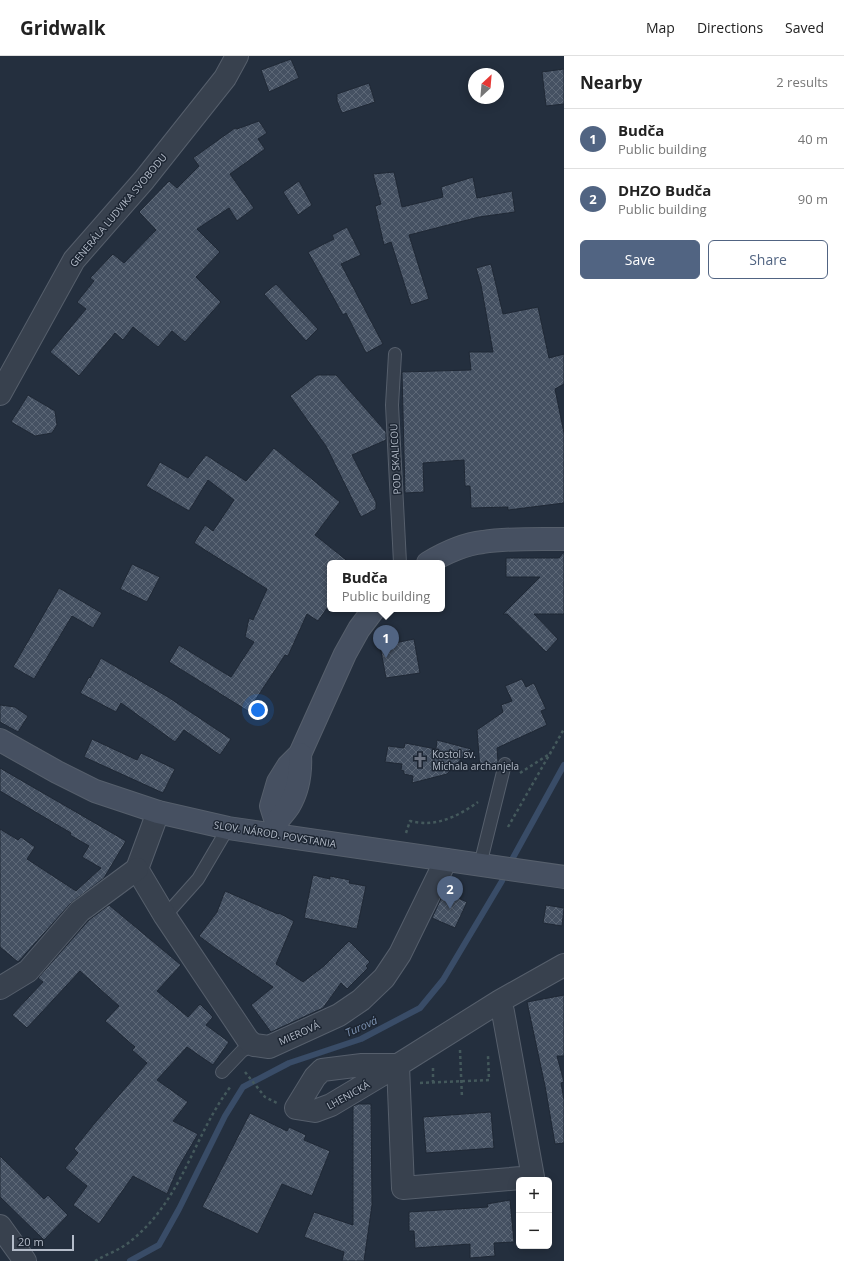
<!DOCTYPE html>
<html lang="en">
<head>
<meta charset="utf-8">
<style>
	:root { --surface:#fff; --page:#f6f6f6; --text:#222; --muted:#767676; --line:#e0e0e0; --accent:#516482 }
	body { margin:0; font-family:"Open Sans",sans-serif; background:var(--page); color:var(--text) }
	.controls { position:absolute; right:12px; bottom:12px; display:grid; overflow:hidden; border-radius:6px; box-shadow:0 2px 10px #0003 }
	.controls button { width:36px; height:36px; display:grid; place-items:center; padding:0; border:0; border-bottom:1px solid var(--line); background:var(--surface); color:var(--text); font:20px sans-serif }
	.compass { position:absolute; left:468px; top:12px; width:36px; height:36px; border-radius:50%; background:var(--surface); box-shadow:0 2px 10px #0003; rotate:26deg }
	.scale { position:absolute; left:12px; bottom:10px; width:62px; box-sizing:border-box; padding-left:4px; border:2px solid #b4bcc9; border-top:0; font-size:11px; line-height:14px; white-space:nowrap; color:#b4bcc9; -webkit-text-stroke:3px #1d2633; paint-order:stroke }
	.you { position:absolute; left:258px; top:654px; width:14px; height:14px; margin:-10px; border:3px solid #fff; border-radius:50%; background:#1a73e8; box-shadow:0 0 0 6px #1a73e833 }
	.badge { display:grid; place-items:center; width:26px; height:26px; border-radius:50%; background:var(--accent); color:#fff; font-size:13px; font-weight:700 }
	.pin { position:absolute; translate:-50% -33px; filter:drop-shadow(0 1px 2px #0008) }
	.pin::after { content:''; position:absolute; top:21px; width:14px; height:12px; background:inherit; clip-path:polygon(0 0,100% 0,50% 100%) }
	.popup { position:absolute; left:327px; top:504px; width:118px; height:52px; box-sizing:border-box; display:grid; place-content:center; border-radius:6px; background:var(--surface); filter:drop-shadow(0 1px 3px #0005); font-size:13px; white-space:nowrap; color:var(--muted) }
	.popup b { font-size:15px; color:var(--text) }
	.popup::after { content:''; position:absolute; left:50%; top:100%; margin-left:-8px; border:8px solid transparent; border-top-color:var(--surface) }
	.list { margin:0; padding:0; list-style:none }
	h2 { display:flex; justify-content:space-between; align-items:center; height:52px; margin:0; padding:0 16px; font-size:17px }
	h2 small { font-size:13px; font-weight:400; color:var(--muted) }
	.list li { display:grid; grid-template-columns:26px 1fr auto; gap:12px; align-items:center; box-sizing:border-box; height:60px; padding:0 16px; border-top:1px solid var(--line) }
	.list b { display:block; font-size:15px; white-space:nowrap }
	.list p { margin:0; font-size:13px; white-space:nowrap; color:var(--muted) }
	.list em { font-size:13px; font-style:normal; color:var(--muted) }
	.actions { display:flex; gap:8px; padding:12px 16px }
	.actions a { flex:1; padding:9px 0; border:1px solid var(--accent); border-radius:6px; text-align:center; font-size:14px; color:var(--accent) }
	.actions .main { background:var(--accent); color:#fff }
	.map { position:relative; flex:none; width:564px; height:1205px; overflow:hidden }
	header { display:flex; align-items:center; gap:24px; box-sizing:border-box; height:56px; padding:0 20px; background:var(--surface); border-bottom:1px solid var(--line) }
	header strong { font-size:19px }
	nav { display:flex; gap:22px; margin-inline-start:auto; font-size:14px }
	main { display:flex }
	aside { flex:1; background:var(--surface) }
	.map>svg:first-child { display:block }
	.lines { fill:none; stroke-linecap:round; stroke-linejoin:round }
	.stream { stroke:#394c67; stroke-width:6 }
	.building { fill:url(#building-cross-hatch); stroke:#1f2835 }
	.lane-casing { stroke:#565f6c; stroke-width:14 }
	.street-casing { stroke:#565f6c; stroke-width:24 }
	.secondary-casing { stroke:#565f6c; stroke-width:24 }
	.path { stroke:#44595c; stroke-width:2.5; stroke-dasharray:3 3; stroke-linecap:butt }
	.lane { stroke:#38414e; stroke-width:12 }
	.street { stroke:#38414e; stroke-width:22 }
	.secondary { stroke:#465061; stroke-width:22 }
	.labels { text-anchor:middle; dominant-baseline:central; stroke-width:3; stroke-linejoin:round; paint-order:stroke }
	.street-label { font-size:10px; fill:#b4bcc9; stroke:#1d2633 }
	.poi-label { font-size:10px; fill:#b4bcc9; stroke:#1d2633; text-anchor:start }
	.water-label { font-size:11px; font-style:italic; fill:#7c92b1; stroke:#1d2633 }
</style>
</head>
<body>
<header>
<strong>Gridwalk</strong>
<nav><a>Map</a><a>Directions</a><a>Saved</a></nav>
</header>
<main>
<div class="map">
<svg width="564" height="1205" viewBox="0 0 564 1205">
	<defs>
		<pattern id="building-cross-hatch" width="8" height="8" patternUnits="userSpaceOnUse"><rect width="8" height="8" fill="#455162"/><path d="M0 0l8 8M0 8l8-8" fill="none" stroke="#5d6877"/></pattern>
	</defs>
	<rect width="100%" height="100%" fill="#242f3e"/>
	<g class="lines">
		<g class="stream">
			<path d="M509 809 564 709"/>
			<path d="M130 1205 159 1189 179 1153 225 1060 243 1031 289 1007 361 983 420 952 443 924 502 825 505 817"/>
		</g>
	</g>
	<g class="building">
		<path d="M291 3 299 22 269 36 261 14Z"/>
		<path d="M564 13V48L546 50 542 16Z"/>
		<path d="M369 27 375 46 342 57 337 45V38Z"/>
		<path d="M259 65 267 77 258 83 265 93 230 118 254 152 237 165 229 152 197 173 220 196 196 221 221 246 185 286 172 275 158 291 133 271 123 284 115 277 79 320 50 296 86 253 77 246 94 225 90 222 113 198 124 207 156 174 139 156 169 125 177 132 199 110 193 102 235 72 237 73Z"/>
		<path d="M394 116 402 151 443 141 441 131 473 121 477 142 512 135 515 156 479 161 409 179 429 243 411 249 391 186 384 189 375 150 381 148 373 118Z"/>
		<path d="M299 125 312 149 298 159 283 136Z"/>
		<path d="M347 171 361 199 341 208 383 288 366 297 346 257 343 259 308 196 334 183 332 179Z"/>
		<path d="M491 208 503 258 538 251 549 302 564 298V328L555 333 564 377V447L508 454V451L471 452 470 430H465L464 404 423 407 424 436 405 437 402 316 471 314 469 296H493L481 229 476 212Z"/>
		<path d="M276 228 318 273 306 285 264 238Z"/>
		<path d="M317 319H336L386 376V384L352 399 376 446V453L361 461 326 390 290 340Z"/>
		<path d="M28 339 55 355 57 369 52 377 35 380 11 366Z"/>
		<path d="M274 392 340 446 315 479 350 507H330V548L318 565 307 558 288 600 285 599 248 655 169 606 179 589 231 621 254 586 245 581 249 562 253 564 267 533 194 487 205 469 213 475 234 444 208 424 189 455 146 430 160 406 188 422 206 399 246 425Z"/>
		<path d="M564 496V558H534L558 583 546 596 507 558H503L540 521H506V502H559Z"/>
		<path d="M132 508 160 521 147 546 120 533Z"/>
		<path d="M59 532 102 557 93 572 72 560 34 623 13 611Z"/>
		<path d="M414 583 420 617 386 622 380 590Z"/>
		<path d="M101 602 168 641 231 683 220 699 184 674 175 686 121 647 116 656 80 637 89 621 90 622Z"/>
		<path d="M522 623 526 631 534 627 546 653 541 655 547 669 497 692 498 706 496 711 480 713 477 674 503 656 501 649 512 645 505 630Z"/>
		<path d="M0 649 15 651 28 660 18 676 0 666Z"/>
		<path d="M92 683 137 704 141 697 175 713 163 737 84 701Z"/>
		<path d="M437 684 471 693 447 718 412 727 413 720 404 718V715L401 714 402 708 385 706 388 690 404 692 405 687 436 693Z"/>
		<path d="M0 712 126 785 104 822 71 847 18 906 0 891V773L18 784 21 781 35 791 27 803 76 835 101 812 82 801 89 790 70 779 71 777 0 735Z"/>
		<path d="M313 819 330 823V820L350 824 349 827 366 830 357 873 304 862Z"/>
		<path d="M225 835 278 858 279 857 294 865 276 908 303 926 324 910 349 885 370 906 366 910 368 912 347 933 341 927 323 952 271 976 251 949 273 931 215 892 199 880 217 856Z"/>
		<path d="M444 836 467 846 455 872 432 862Z"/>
		<path d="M109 849 181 909 157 935 188 961 200 948 213 961 206 969 229 986 213 1009 187 991 157 1024 188 1046 173 1065 198 1078 178 1112 167 1138 133 1120 99 1168 73 1149 87 1130 65 1112 78 1097 74 1093 94 1068 147 1007 132 994 135 991 105 965 119 950 80 915 27 972 12 959 43 926 38 922 89 864Z"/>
		<path d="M546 849 564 852 562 870 543 867Z"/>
		<path d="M564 939V1000H557L564 1026 561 1027 564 1044V1087L555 1088 545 1030 527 946Z"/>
		<path d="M358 1048H371L372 1149 364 1205H342L344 1196 304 1181 314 1156 353 1169V1050Z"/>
		<path d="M491 1056 494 1092 426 1097 423 1061Z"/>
		<path d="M250 1057 287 1075 289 1071 306 1079 304 1084 330 1095 312 1140 282 1128 258 1178 202 1151Z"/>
		<path d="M0 1100 44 1143 48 1139 68 1159 44 1184 0 1141Z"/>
		<path d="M510 1144 514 1186 494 1187 495 1200 470 1202V1188L415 1192 414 1175H409V1156L488 1151 487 1148Z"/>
	</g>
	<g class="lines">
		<defs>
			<g id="lane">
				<path d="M395 298 392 349 400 507"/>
				<path d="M480 809 505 708"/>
				<path d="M165 860 198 823 228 772"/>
				<path d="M222 1016 242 995 254 989"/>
			</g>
			<g id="street">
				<path d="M0 338 74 204 144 124 225 22 237 0"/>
				<path d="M158 756 137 813 165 860 248 984 254 989 269 991 339 959 361 944 384 922 400 898 446 804"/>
				<path d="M0 932 28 915 80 855 137 813"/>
				<path d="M500 945 503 956 533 1121 403 1132 398 1009 331 1049 315 1055 296 1052 315 1021 322 1014 362 1009H398L500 945 564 909"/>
				<path d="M0 1170 25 1205"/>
			</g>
			<g id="secondary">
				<path d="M428 507C443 498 465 488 483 486 509 482 537 483 564 483"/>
				<path d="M0 684 57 716 95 735 158 756 228 772 564 821"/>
				<path d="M276 766 271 750 278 726 288 710 300 698 345 598 359 573 374 553"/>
				<path d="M274 776C277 761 282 761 289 750 298 735 301 715 300 698"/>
			</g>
		</defs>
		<use href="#lane" class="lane-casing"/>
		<use href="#street" class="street-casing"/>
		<use href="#secondary" class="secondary-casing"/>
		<g class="path">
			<path d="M520 717 551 697"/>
			<path d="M508 771 564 673"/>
			<path d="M406 777 410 765C415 766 421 767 426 767 444 767 463 757 478 746"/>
			<path d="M460 994 462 1042"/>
			<path d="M433 1012V1026"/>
			<path d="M245 1016 265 1041 277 1047"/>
			<path d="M420 1027 489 1024 488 1000"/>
			<path d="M95 1205C107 1198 122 1193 132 1184 184 1141 193 1080 231 1030"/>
		</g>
		<use href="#lane" class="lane"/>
		<use href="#street" class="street"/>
		<use href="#secondary" class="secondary"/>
	</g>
	<defs>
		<symbol id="church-bare" viewBox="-9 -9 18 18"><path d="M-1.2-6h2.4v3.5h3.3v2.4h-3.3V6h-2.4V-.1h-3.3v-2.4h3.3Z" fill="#6b7280" stroke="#1d2633" stroke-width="2.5" paint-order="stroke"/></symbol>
	</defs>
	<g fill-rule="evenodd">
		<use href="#church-bare" x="409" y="693" width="22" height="22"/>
	</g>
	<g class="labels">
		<g class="street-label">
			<text transform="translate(118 154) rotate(-50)">GENERÁLA LUDVIKA SVOBODU</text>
			<text transform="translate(395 403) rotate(-93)">POD SKALICOU</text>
			<text transform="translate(275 778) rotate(9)">SLOV. NÁROD. POVSTANIA</text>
			<text transform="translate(299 977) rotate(-24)">MIEROVÁ</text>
			<text transform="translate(348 1039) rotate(-29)">LHENICKÁ</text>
		</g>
		<g class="poi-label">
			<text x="432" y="698">Kostol sv.<tspan x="432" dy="12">Michala archanjela</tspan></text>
		</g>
		<g class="water-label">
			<text transform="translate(361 970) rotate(-24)">Turová</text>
		</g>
	</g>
</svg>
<div class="controls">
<button>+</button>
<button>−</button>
</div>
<svg class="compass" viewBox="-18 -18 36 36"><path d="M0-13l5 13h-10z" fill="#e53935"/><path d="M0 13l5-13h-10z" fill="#767676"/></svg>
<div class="scale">20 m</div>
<div class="you"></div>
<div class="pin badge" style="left:386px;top:602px">1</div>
<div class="popup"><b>Budča</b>Public building</div>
<div class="pin badge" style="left:450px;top:853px">2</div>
</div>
<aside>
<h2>Nearby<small>2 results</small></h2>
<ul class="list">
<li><span class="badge">1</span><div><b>Budča</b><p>Public building</p></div><em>40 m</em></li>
<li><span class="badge">2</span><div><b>DHZO Budča</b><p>Public building</p></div><em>90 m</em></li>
</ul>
<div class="actions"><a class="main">Save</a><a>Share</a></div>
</aside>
</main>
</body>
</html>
